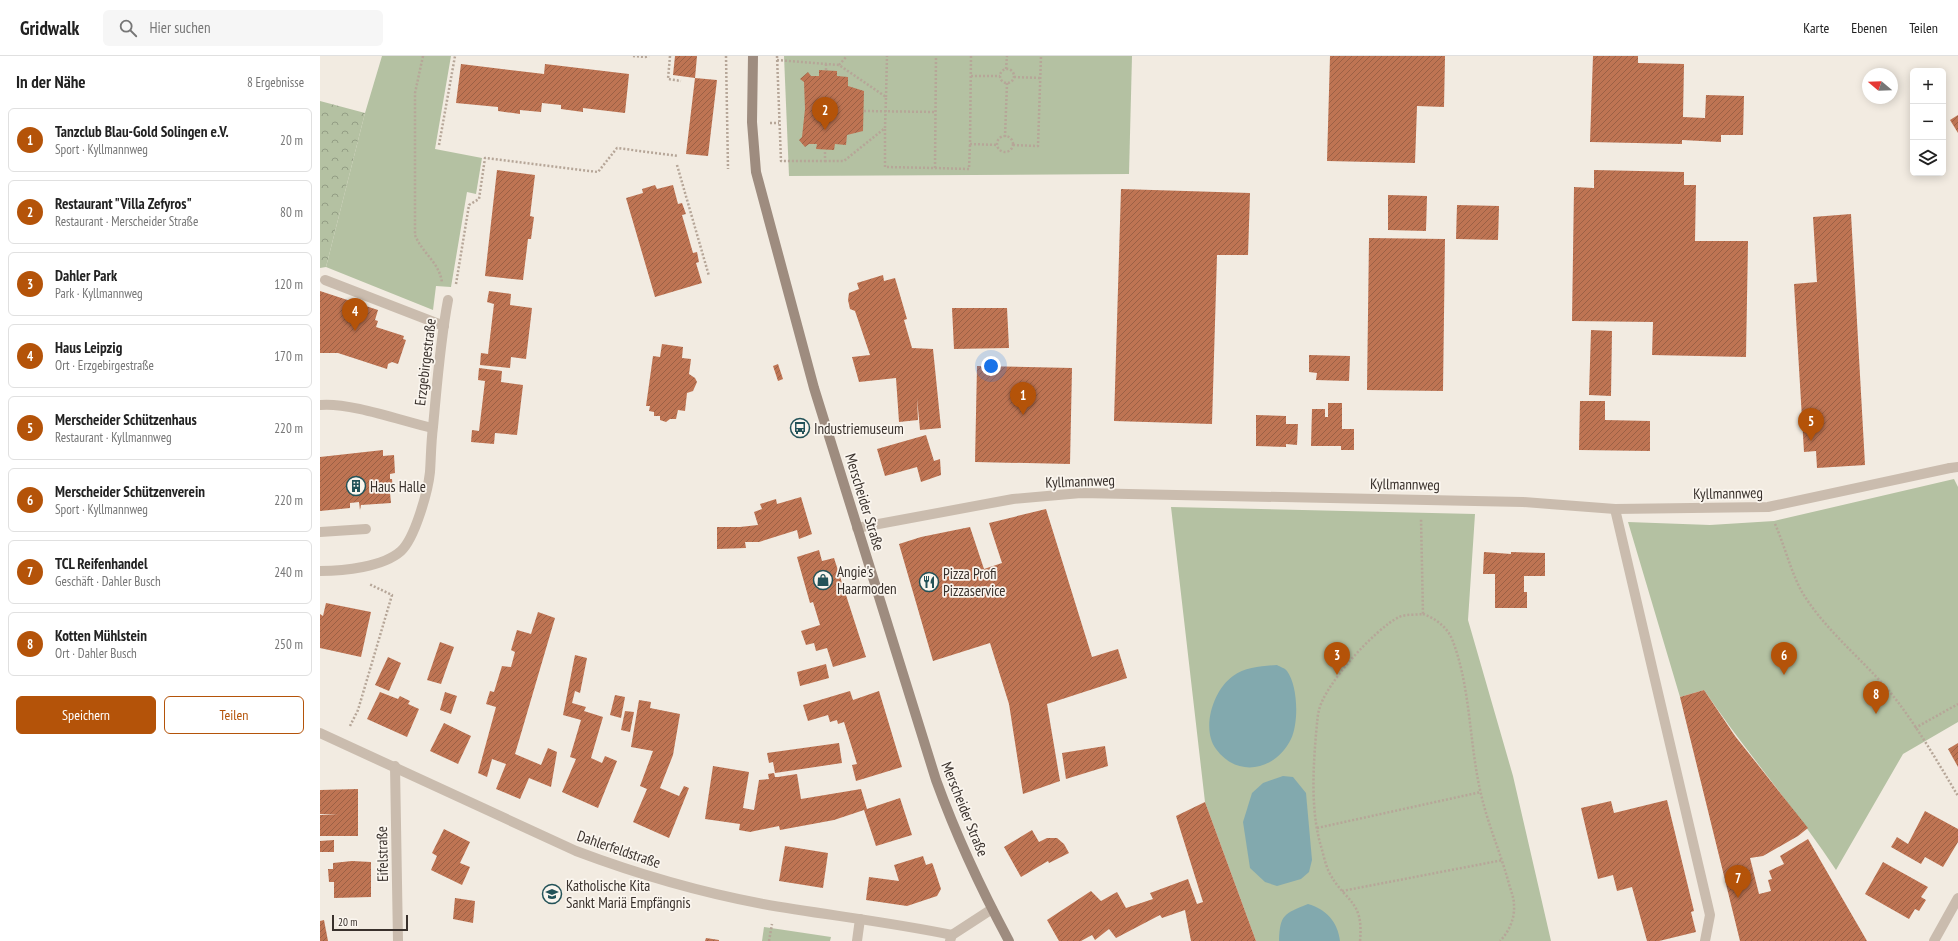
<!DOCTYPE html>
<html lang="de">
<head>
<meta charset="utf-8">
<style>
	:root { --surface:#fff; --page:#f6f6f6; --text:#222; --muted:#767676; --line:#e0e0e0; --accent:#b45309 }
	body { margin:0; font-family:"PT Sans Narrow",sans-serif; background:var(--page); color:var(--text) }
	.controls { position:absolute; right:12px; top:12px; display:grid; overflow:hidden; border-radius:6px; box-shadow:0 2px 10px #0003 }
	.controls button { width:36px; height:36px; display:grid; place-items:center; padding:0; border:0; border-bottom:1px solid var(--line); background:var(--surface); color:var(--text); font:20px sans-serif }
	.compass { position:absolute; left:1542px; top:12px; width:36px; height:36px; border-radius:50%; background:var(--surface); box-shadow:0 2px 10px #0003; rotate:289deg }
	.scale { position:absolute; left:12px; bottom:10px; width:76px; box-sizing:border-box; padding-left:4px; border:2px solid #39312c; border-top:0; font-size:11px; line-height:14px; white-space:nowrap; color:#39312c; -webkit-text-stroke:3px #faf5ee; paint-order:stroke }
	.you { position:absolute; left:671px; top:310px; width:14px; height:14px; margin:-10px; border:3px solid #fff; border-radius:50%; background:#1a73e8; box-shadow:0 0 0 6px #1a73e833 }
	.badge { display:grid; place-items:center; width:26px; height:26px; border-radius:50%; background:var(--accent); color:#fff; font-size:13px; font-weight:700 }
	.pin { position:absolute; translate:-50% -33px; filter:drop-shadow(0 1px 2px #0008) }
	.pin::after { content:''; position:absolute; top:21px; width:14px; height:12px; background:inherit; clip-path:polygon(0 0,100% 0,50% 100%) }
	.list { margin:0; padding:0; list-style:none }
	h2 { display:flex; justify-content:space-between; align-items:center; height:52px; margin:0; padding:0 16px; font-size:17px }
	h2 small { font-size:13px; font-weight:400; color:var(--muted) }
	.list li { display:grid; grid-template-columns:26px 1fr auto; gap:12px; align-items:center; box-sizing:border-box; height:64px; margin:0 8px 8px; padding:0 8px; border:1px solid var(--line); border-radius:6px }
	.list b { display:block; font-size:15px; white-space:nowrap }
	.list p { margin:0; font-size:13px; white-space:nowrap; color:var(--muted) }
	.list em { font-size:13px; font-style:normal; color:var(--muted) }
	.actions { display:flex; gap:8px; padding:12px 16px }
	.actions a { flex:1; padding:9px 0; border:1px solid var(--accent); border-radius:6px; text-align:center; font-size:14px; color:var(--accent) }
	.actions .main { background:var(--accent); color:#fff }
	.icon { flex:none; width:22px; height:22px; fill:none; stroke:currentColor; stroke-width:2; stroke-linecap:round; stroke-linejoin:round }
	.map { position:relative; flex:none; width:1638px; height:885px; overflow:hidden }
	header { display:flex; align-items:center; gap:24px; box-sizing:border-box; height:56px; padding:0 20px; background:var(--surface); border-bottom:1px solid var(--line) }
	header strong { font-size:19px }
	nav { display:flex; gap:22px; margin-inline-start:auto; font-size:14px }
	.search { width:280px; height:36px; background:var(--page); display:flex; align-items:center; gap:10px; box-sizing:border-box; padding:0 14px; border-radius:6px; color:var(--muted); font-size:15px }
	main { display:flex }
	aside { flex:1; background:var(--surface) }
	.map>svg:first-child { display:block }
	.forest { fill:url(#forest-crowns) }
	.park { fill:#b4c1a2 }
	.water { fill:#82a9ae }
	.building { fill:url(#building-hatch) }
	.lines { fill:none; stroke-linecap:round; stroke-linejoin:round }
	.path { stroke:#b6a698; stroke-width:2.5; stroke-dasharray:2 2; stroke-linecap:butt }
	.lane { stroke:#cabcae; stroke-width:10 }
	.street { stroke:#cabcae; stroke-width:10 }
	.secondary { stroke:#9e8c7f; stroke-width:10 }
	.labels { text-anchor:middle; dominant-baseline:central; stroke-width:3.5; stroke-linejoin:round; paint-order:stroke }
	.street-label { font-size:15px; fill:#39312c; stroke:#faf5ee }
	.poi-label { font-size:15px; fill:#39312c; stroke:#faf5ee; text-anchor:start }
</style>
</head>
<body>
<header>
<strong>Gridwalk</strong>
<div class="search"><svg class="icon" aria-label="search" viewBox="0 0 24 24"><circle cx="10" cy="10" r="6"/><path d="M15 15l6 6"/></svg>Hier suchen</div>
<nav><a>Karte</a><a>Ebenen</a><a>Teilen</a></nav>
</header>
<main>
<aside>
<h2>In der Nähe<small>8 Ergebnisse</small></h2>
<ul class="list">
<li><span class="badge">1</span><div><b>Tanzclub Blau-Gold Solingen e.V.</b><p>Sport · Kyllmannweg</p></div><em>20 m</em></li>
<li><span class="badge">2</span><div><b>Restaurant &quot;Villa Zefyros&quot;</b><p>Restaurant · Merscheider Straße</p></div><em>80 m</em></li>
<li><span class="badge">3</span><div><b>Dahler Park</b><p>Park · Kyllmannweg</p></div><em>120 m</em></li>
<li><span class="badge">4</span><div><b>Haus Leipzig</b><p>Ort · Erzgebirgestraße</p></div><em>170 m</em></li>
<li><span class="badge">5</span><div><b>Merscheider Schützenhaus</b><p>Restaurant · Kyllmannweg</p></div><em>220 m</em></li>
<li><span class="badge">6</span><div><b>Merscheider Schützenverein</b><p>Sport · Kyllmannweg</p></div><em>220 m</em></li>
<li><span class="badge">7</span><div><b>TCL Reifenhandel</b><p>Geschäft · Dahler Busch</p></div><em>240 m</em></li>
<li><span class="badge">8</span><div><b>Kotten Mühlstein</b><p>Ort · Dahler Busch</p></div><em>250 m</em></li>
</ul>
<div class="actions"><a class="main">Speichern</a><a>Teilen</a></div>
</aside>
<div class="map">
<svg width="1638" height="885" viewBox="0 0 1638 885">
	<defs>
		<pattern id="forest-crowns" width="20" height="18" patternUnits="userSpaceOnUse"><rect width="20" height="18" fill="#b4c1a2"/><path d="M2 6a3 3 0 1 1 6 0M12 15a3 3 0 1 1 6 0" fill="none" stroke="#939d84"/></pattern>
		<pattern id="building-hatch" width="6" height="6" patternUnits="userSpaceOnUse"><rect width="6" height="6" fill="#be7453"/><path d="M-1 1l2-2M0 6l6-6M5 7l2-2" fill="none" stroke="#9b6045"/></pattern>
	</defs>
	<rect width="100%" height="100%" fill="#f2ebe1"/>
	<path class="forest" d="M0 45 45 57 6 211 0 212Z"/>
	<g class="park">
		<path d="M62 0H131L115 93 162 102 156 138 147 136 131 231 116 230 113 254 6 211 45 57Z"/>
		<path d="M464 0H812L809 118 469 120Z"/>
		<path d="M1634 423 1638 431V666L1583 698 1516 814C1475 752 1426 696 1384 634L1360 641 1308 466 1390 469 1454 465Z"/>
		<path d="M851 451 1155 458 1148 564 1193 720 1231 885H936L885 746Z"/>
		<path d="M444 871 451 872 511 881 510 885H442Z"/>
	</g>
	<g class="water">
		<path d="M957 609C960 611 965 612 967 615 978 630 979 666 971 683 956 714 918 723 896 693 881 673 893 634 913 620 925 611 943 610 957 609Z"/>
		<path d="M963 720 973 721 986 737 992 804 989 816 981 823 957 830 945 826 930 812 923 766 932 737 943 727Z"/>
		<path d="M988 848C1006 853 1018 866 1020 885H959C960 858 964 858 988 848Z"/>
	</g>
	<g class="building">
		<path d="M355 0H377L375 22 397 24 388 100 366 98 375 22 353 19Z"/>
		<path d="M1010 0H1125L1124 51 1097 50 1095 107 1007 105Z"/>
		<path d="M1273 0H1318V7L1364 8 1363 61 1385 62 1386 39 1424 40 1423 79H1401V86L1362 84V88L1270 86Z"/>
		<path d="M141 8 224 18 225 8 309 18 305 57 263 52V56L241 53V49L222 47 221 56 200 54V58L178 55V51L136 47Z"/>
		<path d="M499 14 517 15V20L528 21V30L544 35 543 75 527 79 526 89 515 88 514 94 496 93 497 88H489L485 91 479 84 482 81 485 53 484 26 480 23 488 16 491 20H499Z"/>
		<path d="M1638 59V77L1630 64Z"/>
		<path d="M177 114 215 119 210 160 214 161 211 183H208L203 224 165 220Z"/>
		<path d="M1274 114 1364 116V129H1376L1375 185H1428L1426 301 1332 299 1333 266 1252 265 1254 131 1274 132Z"/>
		<path d="M335 129 337 133 353 129 358 148 362 147 366 158 362 159 373 197 377 196 379 206 376 207 382 227 335 241 306 142 323 137 322 133Z"/>
		<path d="M801 133 930 137 928 199H897L892 368 794 365Z"/>
		<path d="M1068 139 1107 140 1106 175 1068 174Z"/>
		<path d="M1137 149 1179 150 1178 184 1136 183Z"/>
		<path d="M1531 158 1545 409 1497 412 1496 395 1484 396 1474 228 1497 226 1493 161Z"/>
		<path d="M1049 182 1125 183 1123 335 1047 334Z"/>
		<path d="M563 219 564 225 575 222 587 263 584 264 592 292 613 293 621 372 600 374 597 342 598 364 579 366 576 322 539 326 532 301 550 299 535 255 530 253 528 244 529 237 539 233 537 227Z"/>
		<path d="M0 235 58 254 55 264 58 265 56 271 84 280 83 283 86 284 78 308 72 306 68 308 67 313 18 297H0Z"/>
		<path d="M169 235 191 238 190 249 212 252 206 303 191 301 190 312 160 309 161 297 168 298 174 248 167 246Z"/>
		<path d="M632 252H687L689 292 634 293Z"/>
		<path d="M1271 274 1292 275 1291 340 1269 339Z"/>
		<path d="M342 288 363 291 362 302 371 303 369 318 375 322 377 326 373 335 367 337 365 355 358 354 356 363H350L346 366 340 364V360H334V356L329 355 330 350H326L333 300 340 301Z"/>
		<path d="M989 299 1030 300 1029 325 996 324 997 317 989 316Z"/>
		<path d="M458 308 463 323 458 325 453 310Z"/>
		<path d="M657 310 752 312 750 408 655 406Z"/>
		<path d="M159 312 182 315 181 326 203 329 197 379 175 377 174 388 151 386 152 374 159 375 165 325 158 324Z"/>
		<path d="M1260 345H1285V364L1330 365V395L1259 394Z"/>
		<path d="M1008 347H1022V373H1034V394H1021V390H991L992 353H1005V361H1008Z"/>
		<path d="M936 359 966 360V368H978L977 389 966 388V391L936 390Z"/>
		<path d="M606 379 614 405 620 403 621 419 601 426 597 411 565 420 557 393Z"/>
		<path d="M63 394V400L74 399 75 417 70 418V423H72L73 436 70 437 71 447 41 449 40 454 39 446 30 447V452L0 455V401Z"/>
		<path d="M481 441 492 478 479 483 477 474 439 486H425L426 492 397 493V471H420L438 469 434 456 442 453 440 448 456 443 457 448Z"/>
		<path d="M726 453 772 601 798 593 807 622 727 648 740 725 703 738 689 648 670 587 613 605 579 488 601 481 650 471 664 513 682 507 669 467Z"/>
		<path d="M499 494 502 505 514 502 546 601 513 611 507 592 496 595 494 587 486 589 481 575 500 569 493 546 490 547 477 501Z"/>
		<path d="M1164 496 1191 498V496L1225 497V520H1204V536H1207V552H1175V518H1163Z"/>
		<path d="M6 547 51 556 41 601 0 592V558L3 560Z"/>
		<path d="M218 556 235 562 195 698 221 709 228 692 237 696 231 731 209 722 200 743 176 733 186 708 172 703 167 721 158 717 176 651 166 648 170 635 174 636 182 610 191 611 195 596 191 594 197 574 211 578Z"/>
		<path d="M120 586 134 591 121 628 107 624Z"/>
		<path d="M255 599 267 602 260 637 255 635 252 647 266 651 264 655 283 661 271 702 282 707 285 700 297 705 278 752 242 736 256 703 250 701 261 664 243 659Z"/>
		<path d="M68 601 81 607 69 635 55 629Z"/>
		<path d="M506 608 509 622 480 630 477 616Z"/>
		<path d="M1384 634 1415 680 1488 772 1478 780 1443 800 1430 802 1439 838 1451 835 1448 824 1452 823 1449 815 1464 808 1460 800 1488 783 1547 885H1420L1360 641Z"/>
		<path d="M530 635 533 644 559 635 582 711 536 725 532 709 537 708 524 666 518 668 517 664 510 666 508 659 488 665 483 649Z"/>
		<path d="M60 636 78 643 80 640 90 645 88 648 99 653 87 681 47 663Z"/>
		<path d="M125 636 137 640 131 658 120 654Z"/>
		<path d="M295 639 305 641 301 662 290 659Z"/>
		<path d="M319 644 331 646 330 652 360 658 353 699 340 732 359 740 364 730 369 732 349 782 313 766 327 733 320 730 333 695 311 691Z"/>
		<path d="M305 655 314 656 310 676 301 674Z"/>
		<path d="M124 667 151 680 138 708 110 695Z"/>
		<path d="M519 687 522 707 455 717 453 706 449 707 447 697Z"/>
		<path d="M1638 687V711L1628 693Z"/>
		<path d="M785 690 788 710 746 723 742 697Z"/>
		<path d="M393 710 429 716 423 752 434 754 439 724 449 723 448 718 454 717 455 721H458L477 718 481 743 541 733 547 753 580 742 592 779 556 790 544 754 514 764 460 774 459 770 430 776 419 774 420 768 385 763Z"/>
		<path d="M38 733V780H0V759L18 758H0V734Z"/>
		<path d="M1347 744 1374 855 1371 856 1376 876 1339 885H1327L1312 831 1297 835 1293 819 1278 823 1261 752 1291 745 1294 757Z"/>
		<path d="M885 746 936 885H871L865 854 842 862 840 859 796 882 789 873 775 884 772 879 761 885H739L727 864 771 835 781 845 797 836 806 852 833 843 830 837 868 823 877 848 883 846 856 760Z"/>
		<path d="M1605 755 1638 773V786L1623 811 1605 801 1601 808 1571 791 1577 781 1588 788Z"/>
		<path d="M124 773 150 786 140 807 150 811 142 829 111 814 117 800 112 797Z"/>
		<path d="M712 774 719 786 727 782H737L744 788 749 797 729 807 728 805 701 821 684 791Z"/>
		<path d="M14 784V796H0V785Z"/>
		<path d="M465 790 508 797 503 832 459 825Z"/>
		<path d="M603 800 606 809 612 807 613 809 621 833 617 840 587 850 546 844 549 821 579 825 574 809Z"/>
		<path d="M32 805 51 806V841L14 842V826H9L8 813H13V807Z"/>
		<path d="M1563 806 1608 831 1601 841 1606 844 1599 855 1595 853 1589 863 1545 838Z"/>
		<path d="M135 842 155 845 153 867 133 863Z"/>
		<path d="M4 864 8 885H0V865Z"/>
		<path d="M386 882 399 884V885H385Z"/>
	</g>
	<g class="lines">
		<g class="path">
			<path d="M103 0 95 37V179C102 197 120 207 122 227"/>
			<path d="M313 0 325 1 329 0"/>
			<path d="M350 0 348 23 361 25"/>
			<path d="M406 0 408 113"/>
			<path d="M457 0 461 105H505V94"/>
			<path d="M651 0 650 88 678 89"/>
			<path d="M457 4 519 9 566 41 565 72 524 105H505"/>
			<path d="M506 8V14"/>
			<path d="M519 9 527 0"/>
			<circle cx="687" cy="20" r="7"/>
			<path d="M686 13 687 0"/>
			<path d="M651 20H680"/>
			<path d="M694 21 720 22"/>
			<path d="M566 41 567 0"/>
			<path d="M544 55 615 56"/>
			<path d="M450 67H459"/>
			<path d="M565 73V111L615 112 616 0"/>
			<circle cx="685" cy="88" r="8"/>
			<path d="M685 81 687 27"/>
			<path d="M119 89 135 0"/>
			<path d="M693 89 718 90 721 0"/>
			<path d="M357 109 389 220"/>
			<path d="M615 112 649 113 650 88"/>
			<path d="M136 228 149 149 159 143 165 102 278 116 297 92 358 100"/>
			<path d="M1455 468C1465 490 1470 514 1482 536 1505 574 1541 602 1570 636 1596 668 1617 705 1638 740"/>
			<path d="M1103 558C1115 562 1127 571 1132 583 1151 631 1149 688 1161 738 1168 769 1181 798 1189 828 1191 835 1194 842 1194 849 1195 862 1189 876 1180 885"/>
			<path d="M30 670 38 654 72 539 49 528"/>
			<path d="M1595 672 1638 648"/>
			<path d="M997 772 1161 736"/>
			<path d="M1022 835 1183 804"/>
			<path d="M449 885 452 868"/>
			<path d="M1040 885C1044 843 1025 847 1009 816 1005 808 1003 796 1000 787 991 753 993 714 996 678 997 670 997 662 999 654 1005 628 1055 573 1079 561 1086 558 1096 559 1103 558L1101 462"/>
		</g>
		<g class="lane">
			<path d="M5 224 124 270"/>
			<path d="M1630 412 1638 411"/>
			<path d="M1295 453 1390 859 1385 885"/>
			<path d="M0 476 46 473"/>
			<path d="M537 885 540 863"/>
		</g>
		<g class="street">
			<path d="M0 349C29 346 82 365 112 372"/>
			<path d="M537 472 693 443 761 437 1203 446 1295 453 1448 451 1630 412"/>
			<path d="M0 515C24 515 63 511 81 495 95 482 108 435 110 416 111 401 111 386 113 371 117 329 120 286 128 244"/>
			<path d="M0 677 256 795C317 818 379 836 443 848 506 859 569 866 632 879"/>
			<path d="M75 710 78 885"/>
			<path d="M630 885 632 879 672 853"/>
			<path d="M1614 885 1638 842"/>
		</g>
		<path class="secondary" d="M433 0 432 66 436 116 494 332 616 724C636 779 661 833 689 885"/>
	</g>
	<defs>
		<symbol id="bus-ring" viewBox="-11 -11 22 22"><circle r="9.5" fill="#faf5ee" stroke="#235258" stroke-width="1.5"/><path d="M-5-6H5V4H4V6H2V4H-2V6H-4V4H-5ZM-3.5-4V0h7V-4ZM-3.5 1.2v1.5H-2V1.2ZM2 1.2v1.5H3.5V1.2Z" fill="#235258"/></symbol>
		<symbol id="building-ring" viewBox="-11 -11 22 22"><circle r="9.5" fill="#faf5ee" stroke="#235258" stroke-width="1.5"/><path d="M-4-6H4V6H1V3H-1V6H-4ZM-2.5-4.3h1.7v1.8h-1.7ZM.8-4.3h1.7v1.8H.8ZM-2.5-1h1.7V.8h-1.7ZM.8-1h1.7V.8H.8Z" fill="#235258"/></symbol>
		<symbol id="shop-ring" viewBox="-11 -11 22 22"><circle r="9.5" fill="#faf5ee" stroke="#235258" stroke-width="1.5"/><path d="M-5-2.5h2.3a2.7 3.5 0 0 1 5.4 0H5L5.5 6h-11ZM-1.5-2.5h3a1.5 2.3 0 0 0-3 0Z" fill="#235258"/></symbol>
		<symbol id="restaurant-ring" viewBox="-11 -11 22 22"><circle r="9.5" fill="#faf5ee" stroke="#235258" stroke-width="1.5"/><path d="M-5-6h1v4h1v-4h1v4h1v-4h1v5L-1.5 .5V6h-2V.5L-5-1ZM5-6V6H3V1.5H1.5Q1.5-4 5-6Z" fill="#235258"/></symbol>
		<symbol id="school-ring" viewBox="-11 -11 22 22"><circle r="9.5" fill="#faf5ee" stroke="#235258" stroke-width="1.5"/><path d="M0-5L7-2L0 1L-7-2ZM-4 1L0 2.5L4 1V4Q0 6-4 4Z" fill="#235258"/></symbol>
	</defs>
	<g fill-rule="evenodd">
		<use href="#bus-ring" x="469" y="361" width="22" height="22"/>
		<use href="#building-ring" x="25" y="419" width="22" height="22"/>
		<use href="#shop-ring" x="492" y="513" width="22" height="22"/>
		<use href="#restaurant-ring" x="598" y="515" width="22" height="22"/>
		<use href="#school-ring" x="221" y="827" width="22" height="22"/>
	</g>
	<g class="labels">
		<g class="street-label">
			<text transform="translate(105 306) rotate(-83)">Erzgebirgestraße</text>
			<text transform="translate(760 425) rotate(-2)">Kyllmannweg</text>
			<text transform="translate(1085 428) rotate(1)">Kyllmannweg</text>
			<text transform="translate(1408 437) rotate(-1)">Kyllmannweg</text>
			<text transform="translate(545 446) rotate(73)">Merscheider Straße</text>
			<text transform="translate(645 753) rotate(68)">Merscheider Straße</text>
			<text transform="translate(299 793) rotate(19)">Dahlerfeldstraße</text>
			<text transform="translate(62 798) rotate(-91)">Eifelstraße</text>
		</g>
		<g class="poi-label">
			<text x="494" y="372">Industriemuseum</text>
			<text x="50" y="430">Haus Halle</text>
			<text x="517" y="515">Angie's<tspan x="517" dy="17">Haarmoden</tspan></text>
			<text x="623" y="517">Pizza Profi<tspan x="623" dy="17">Pizzaservice</tspan></text>
			<text x="246" y="829">Katholische Kita<tspan x="246" dy="17">Sankt Mariä Empfängnis</tspan></text>
		</g>
	</g>
</svg>
<div class="controls">
<button>+</button>
<button>−</button>
<button><svg class="icon" aria-label="layers" viewBox="0 0 24 24"><path d="M12 4l9 5-9 5-9-5zM3 14l9 5 9-5"/></svg></button>
</div>
<svg class="compass" viewBox="-18 -18 36 36"><path d="M0-13l5 13h-10z" fill="#e53935"/><path d="M0 13l5-13h-10z" fill="#767676"/></svg>
<div class="scale">20 m</div>
<div class="you"></div>
<div class="pin badge" style="left:703px;top:359px">1</div>
<div class="pin badge" style="left:505px;top:74px">2</div>
<div class="pin badge" style="left:1017px;top:619px">3</div>
<div class="pin badge" style="left:35px;top:275px">4</div>
<div class="pin badge" style="left:1491px;top:385px">5</div>
<div class="pin badge" style="left:1464px;top:619px">6</div>
<div class="pin badge" style="left:1418px;top:842px">7</div>
<div class="pin badge" style="left:1556px;top:658px">8</div>
</div>
</main>
</body>
</html>
